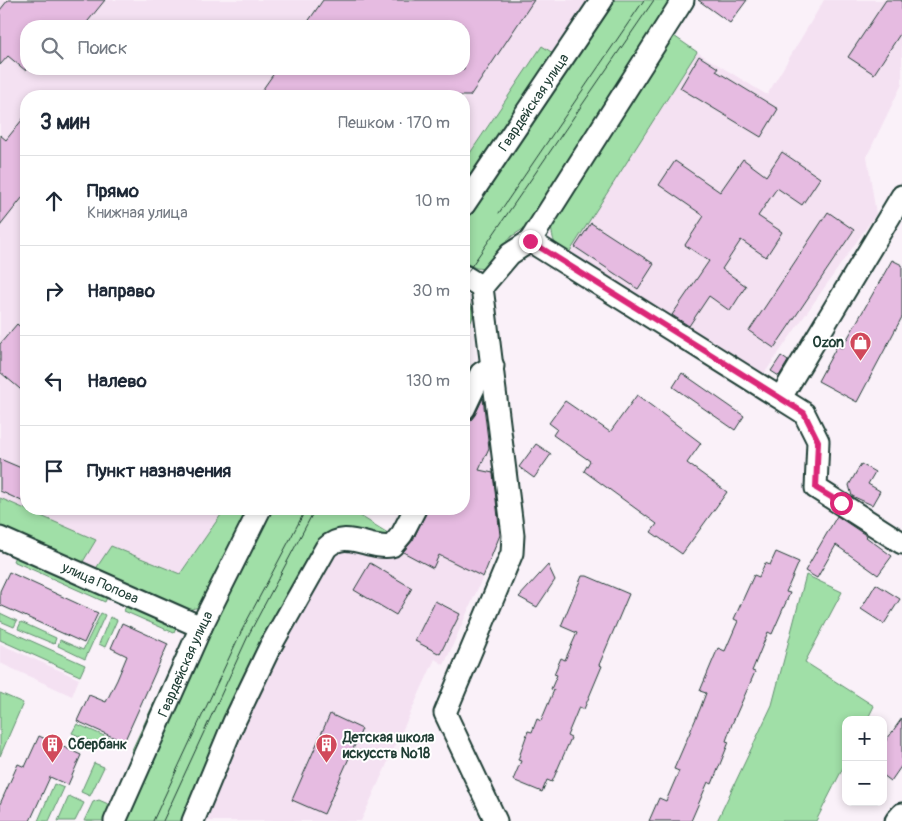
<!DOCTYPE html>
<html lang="ru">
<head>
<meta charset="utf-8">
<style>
	:root { --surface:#fff; --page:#f2f2f3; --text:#1f2937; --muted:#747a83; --line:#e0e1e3 }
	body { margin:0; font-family:Pangolin,sans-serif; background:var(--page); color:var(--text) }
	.controls { position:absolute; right:15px; bottom:15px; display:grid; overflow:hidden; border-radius:10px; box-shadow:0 2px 8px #0003 }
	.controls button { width:45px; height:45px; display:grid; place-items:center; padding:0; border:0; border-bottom:1px solid var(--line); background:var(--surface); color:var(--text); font:25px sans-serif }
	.stop { position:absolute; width:15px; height:15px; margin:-11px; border:4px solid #db2777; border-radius:50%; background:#fff }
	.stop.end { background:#db2777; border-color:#fff; box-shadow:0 1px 5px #0008 }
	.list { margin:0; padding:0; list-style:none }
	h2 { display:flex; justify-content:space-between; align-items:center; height:65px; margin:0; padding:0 20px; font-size:21px }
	h2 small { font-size:16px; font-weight:400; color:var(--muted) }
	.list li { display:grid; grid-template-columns:32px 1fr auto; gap:15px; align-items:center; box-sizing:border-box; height:90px; padding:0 20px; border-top:1px solid var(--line) }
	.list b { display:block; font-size:19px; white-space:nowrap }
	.list p { margin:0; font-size:16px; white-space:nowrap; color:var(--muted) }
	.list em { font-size:16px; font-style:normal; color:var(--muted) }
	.icon { flex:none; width:28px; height:28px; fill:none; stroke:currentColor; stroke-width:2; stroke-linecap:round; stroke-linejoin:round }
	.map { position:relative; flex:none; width:902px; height:821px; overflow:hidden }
	.search { position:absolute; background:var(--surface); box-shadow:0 2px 8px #0003; left:20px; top:20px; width:450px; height:55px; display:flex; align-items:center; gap:12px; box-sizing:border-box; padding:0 18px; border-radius:20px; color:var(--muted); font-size:19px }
	.panel { position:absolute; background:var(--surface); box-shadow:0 2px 8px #0003; left:20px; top:90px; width:450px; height:425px; border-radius:20px }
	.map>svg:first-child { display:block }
	.built { fill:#f4e1f2; fill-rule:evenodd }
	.green { fill:#a0dfa7; stroke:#608e6e }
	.building { fill:#e6bbe1; stroke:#1f3d34 }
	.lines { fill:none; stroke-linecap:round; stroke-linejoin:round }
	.minor-casing { stroke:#1f3d34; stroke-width:25 }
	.minor { stroke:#fff; stroke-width:21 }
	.tram { stroke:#1f3d34; stroke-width:1 }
	.route { stroke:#db2777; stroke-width:6 }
	.labels { text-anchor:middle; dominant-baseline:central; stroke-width:4; stroke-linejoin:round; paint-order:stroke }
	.street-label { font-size:14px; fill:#1f3d34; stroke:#fff }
	.poi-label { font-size:14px; font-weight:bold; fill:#1f3d34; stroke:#fff; text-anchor:start }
</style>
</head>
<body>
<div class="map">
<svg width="902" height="821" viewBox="0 0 902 821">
	<rect width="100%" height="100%" fill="#faf1f9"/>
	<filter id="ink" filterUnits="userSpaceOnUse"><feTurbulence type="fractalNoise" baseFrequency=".02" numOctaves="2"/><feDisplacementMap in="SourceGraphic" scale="10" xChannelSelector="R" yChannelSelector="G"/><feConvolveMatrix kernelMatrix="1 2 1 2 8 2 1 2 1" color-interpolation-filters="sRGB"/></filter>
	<g filter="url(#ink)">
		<g class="built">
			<path d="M0 0H593L464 193V96H26V509H249L188 610 0 530ZM26 26H464V69H26Z"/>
			<path d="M824 0H902V84L867 156 876 214 761 378 567 256 697 52 767 95Z"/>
			<path d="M478 393 488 396 505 527 444 665 435 659 361 821H202L235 741 278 650 336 545 379 552 420 509H464V421Z"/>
			<path d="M0 644 79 679 72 696 0 663Z"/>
		</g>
		<g class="green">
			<path d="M614 0H678L536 221 512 236 485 269 476 268 464 262V220Z"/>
			<path d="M671 34 697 52 567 256C554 248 553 240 551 226Z"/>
			<path d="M542 46 556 55 464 193V162Z"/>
			<path d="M464 295C471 305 477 314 469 325L464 321Z"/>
			<path d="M0 498 96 540 81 565 0 530Z"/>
			<path d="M225 509H249L236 533 213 595 203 606 188 610 93 573 111 546 180 574Z"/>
			<path d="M272 509H349L391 535 383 543 344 532 187 821H125L209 634Z"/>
			<path d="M18 549 110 591 105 602 13 561Z"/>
			<path d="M806 575 842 592 805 662 874 706 867 720H846V762L816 821H717L772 705Z"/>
			<path d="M129 599 179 621 174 633 124 611Z"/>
			<path d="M0 613 17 621 14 627 0 621Z"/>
			<path d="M101 613 105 615 85 659 58 646 60 640 83 650Z"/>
			<path d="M110 617 117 620 105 647 99 644Z"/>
			<path d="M21 622 56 638 54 644 18 629Z"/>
			<path d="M0 627 85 665 80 676 0 640Z"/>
			<path d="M182 643 186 649 140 755 131 752Z"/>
			<path d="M0 693 23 703 0 756Z"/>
			<path d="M77 724 118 742 103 747 72 733Z"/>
			<path d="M94 763 104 767 90 796 81 792Z"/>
			<path d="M54 784 64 788 49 821H38Z"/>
			<path d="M69 796 84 803 75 821H58Z"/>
			<path d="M99 800 115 807 109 821H84L93 802Z"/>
		</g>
		<g class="building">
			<path d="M8 0H105L84 26H26V71L8 56 0 65V10Z"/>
			<path d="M323 0H534L470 96H258L277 69H464V26H305Z"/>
			<path d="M698 0H747L730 23Z"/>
			<path d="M886 0H902V31L874 74 848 57Z"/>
			<path d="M699 56 718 68 716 71 778 109 761 137 680 88Z"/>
			<path d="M26 115V193L0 226V135L6 140Z"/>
			<path d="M782 152 820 178 802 205 777 188 758 216 782 232 766 257 741 240 722 269 746 286 730 311 709 296 689 326 672 315 709 261 685 245 704 216 659 185 675 161 720 192 743 159 766 176Z"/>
			<path d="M828 212 854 230 774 348 749 331Z"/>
			<path d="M591 223 654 264 638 289 575 247Z"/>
			<path d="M892 260 902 265V317L857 402 818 381 837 346 842 348Z"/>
			<path d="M17 324 26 332V394L0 372V344Z"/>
			<path d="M781 356 788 361 779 376 771 371Z"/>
			<path d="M682 373 744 416 735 430 673 387Z"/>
			<path d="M637 395 701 443 687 463 727 492 682 554 651 532 657 524 584 471 590 461 553 435 557 429 549 423 565 401 610 432Z"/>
			<path d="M483 398 489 448 479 470 493 473 500 535 483 577 439 555 433 568 403 552 413 540 427 509H464V421L471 420 475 415Z"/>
			<path d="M536 444 551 454 534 478 519 467Z"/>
			<path d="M0 459 26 470V503L0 491Z"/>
			<path d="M861 464 875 472 868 484 880 491 872 505 852 496 849 485Z"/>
			<path d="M837 516 867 536 866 537 892 556 878 575 836 545 817 578 805 571Z"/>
			<path d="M776 552 799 562 786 592 790 593 772 634 768 632 752 671 755 672 732 724 726 741 729 742 712 784 708 782 691 821H649L659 798 666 801 679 771 674 769 700 709 706 693 700 691 718 648 725 651 738 621 734 619 754 575 759 577 765 563 770 565Z"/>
			<path d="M370 563 412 588 396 615 354 590Z"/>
			<path d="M548 565 555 580 537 607 519 597Z"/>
			<path d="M9 572 98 613 84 643 0 605V591Z"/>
			<path d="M582 576H587L629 594 599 665 602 666 584 709 579 707 567 736 571 738 552 782 547 780 542 792 513 780 521 761 518 760 528 731 532 732 537 719 541 721 554 690 551 689 557 675 554 674 561 658 565 660 577 633 561 626Z"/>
			<path d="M876 584 900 599 884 624 861 609Z"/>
			<path d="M435 601 460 614 440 654 415 641Z"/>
			<path d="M122 623 168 644 124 742 77 721 89 695 106 702 117 680 127 656 111 648Z"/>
			<path d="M330 714 362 729 324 814 292 800Z"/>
			<path d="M902 718V765L891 781 883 775V745Z"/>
			<path d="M39 736 81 755 68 785 50 777 30 821H0V804L18 764 25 767Z"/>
		</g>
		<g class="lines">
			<defs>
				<g id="minor">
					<path id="s1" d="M464 205 602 0"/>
					<path d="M530 241 683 0"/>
					<path d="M464 276 482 287"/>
					<path d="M781 397 902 196"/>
					<path d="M464 409 481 373 493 366"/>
					<path id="s2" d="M0 538 201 627"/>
					<path id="s3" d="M115 821 201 627 260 509"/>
					<path d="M193 821 234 722 270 647 326 548C346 528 368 550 392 546L402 534 415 509"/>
					<path d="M496 821 445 713 512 553 513 535 482 287 510 254 530 241 804 413 818 441 816 488 902 543"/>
					<path d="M896 821 902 814"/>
				</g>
			</defs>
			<use href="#minor" class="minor-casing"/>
			<use href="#minor" class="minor"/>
			<g class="tram">
				<path d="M499 213 644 0"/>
				<path d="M464 277 654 0"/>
				<path d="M153 821 242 630 306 509"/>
				<path d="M163 821 249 634 315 509"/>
			</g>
		</g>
	</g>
	<g class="lines" filter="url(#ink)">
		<path class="route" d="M530 241 804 413 818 441 816 488 841 503"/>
	</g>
	<defs>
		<symbol id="shop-pin" viewBox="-11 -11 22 30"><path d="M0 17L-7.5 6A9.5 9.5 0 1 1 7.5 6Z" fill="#d1495b" stroke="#fff"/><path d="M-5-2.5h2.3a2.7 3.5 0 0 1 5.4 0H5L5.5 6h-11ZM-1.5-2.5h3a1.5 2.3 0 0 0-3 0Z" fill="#fff"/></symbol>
		<symbol id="building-pin" viewBox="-11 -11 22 30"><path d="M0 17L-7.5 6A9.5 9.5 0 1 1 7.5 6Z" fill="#d1495b" stroke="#fff"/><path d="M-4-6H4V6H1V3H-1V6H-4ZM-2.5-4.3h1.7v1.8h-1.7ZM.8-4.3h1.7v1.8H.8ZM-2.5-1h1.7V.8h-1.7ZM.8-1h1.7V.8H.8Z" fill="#fff"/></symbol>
	</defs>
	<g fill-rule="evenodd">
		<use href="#shop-pin" x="848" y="330" width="25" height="34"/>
		<use href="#building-pin" x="40" y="732" width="25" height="34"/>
		<use href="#building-pin" x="314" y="732" width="25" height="34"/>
	</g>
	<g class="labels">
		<g class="street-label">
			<text stroke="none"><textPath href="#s1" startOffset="124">Гвардейская улица</textPath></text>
			<text stroke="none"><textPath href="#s2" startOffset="110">улица Попова</textPath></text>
			<text stroke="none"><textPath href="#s3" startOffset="172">Гвардейская улица</textPath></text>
		</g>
		<g class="poi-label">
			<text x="844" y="342" text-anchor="end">Ozon</text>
			<text x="343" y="737">Детская школа<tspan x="343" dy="16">искусств №18</tspan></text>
			<text x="68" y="744">Сбербанк</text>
		</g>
	</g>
</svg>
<div class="controls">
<button>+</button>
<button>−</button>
</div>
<div class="stop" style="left:841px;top:503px"></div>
<div class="stop end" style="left:530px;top:241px"></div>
<div class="search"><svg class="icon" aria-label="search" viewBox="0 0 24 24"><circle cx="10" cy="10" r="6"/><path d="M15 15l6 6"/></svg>Поиск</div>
<section class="panel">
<h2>3 мин<small>Пешком · 170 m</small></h2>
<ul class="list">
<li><svg class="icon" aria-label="ahead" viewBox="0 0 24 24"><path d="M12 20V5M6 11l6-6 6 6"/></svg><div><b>Прямо</b><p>Книжная улица</p></div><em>10 m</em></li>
<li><svg class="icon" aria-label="right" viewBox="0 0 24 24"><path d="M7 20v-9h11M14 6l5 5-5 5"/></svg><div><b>Направо</b></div><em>30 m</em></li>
<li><svg class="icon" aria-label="left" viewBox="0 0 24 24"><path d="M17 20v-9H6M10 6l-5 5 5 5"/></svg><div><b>Налево</b></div><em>130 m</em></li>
<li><svg class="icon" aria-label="arrive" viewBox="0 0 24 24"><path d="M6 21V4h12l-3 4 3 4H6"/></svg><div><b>Пункт назначения</b></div></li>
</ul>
</section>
</div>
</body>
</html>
